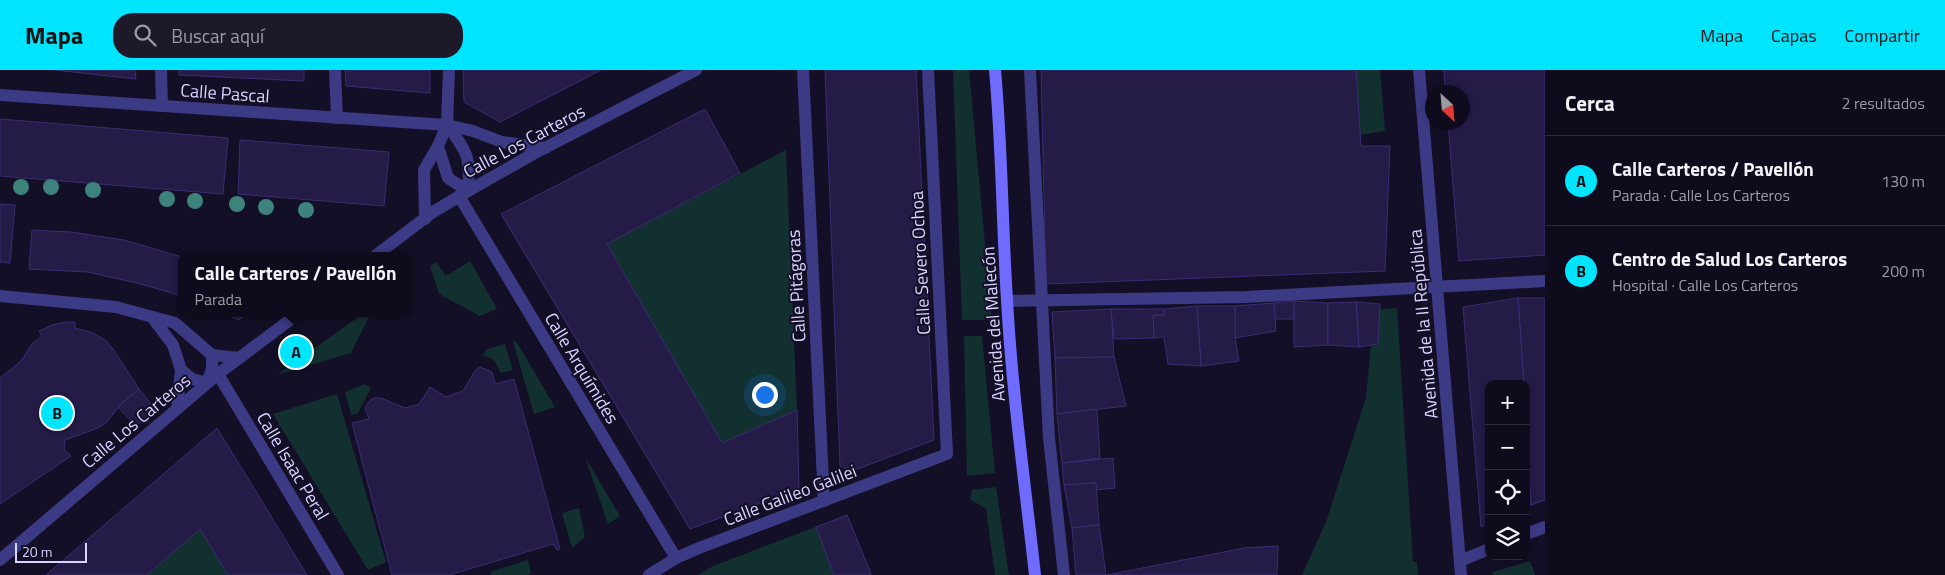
<!DOCTYPE html>
<html lang="es">
<head>
<meta charset="utf-8">
<style>
	:root { --surface:#0e0b1c; --page:#1c1929; --text:#f1f3f6; --muted:#9b9ba3; --line:#2e2b3b; --accent:#00e5ff }
	body { margin:0; font-family:"Titillium Web",sans-serif; background:var(--page); color:var(--text) }
	.controls { position:absolute; right:15px; bottom:15px; display:grid; overflow:hidden; border-radius:10px; box-shadow:0 2px 8px #0003 }
	.controls button { width:45px; height:45px; display:grid; place-items:center; padding:0; border:0; border-bottom:1px solid var(--line); background:var(--surface); color:var(--text); font:25px sans-serif }
	.compass { position:absolute; left:1425px; top:15px; width:45px; height:45px; border-radius:50%; background:var(--surface); box-shadow:0 2px 8px #0003; rotate:154deg }
	.scale { position:absolute; left:15px; bottom:12px; width:72px; box-sizing:border-box; padding-left:5px; border:2px solid #d9d4ff; border-top:0; font-size:14px; line-height:18px; white-space:nowrap; color:#d9d4ff; -webkit-text-stroke:4px #130f26; paint-order:stroke }
	.you { position:absolute; left:764px; top:324px; width:18px; height:18px; margin:-12px; border:4px solid #fff; border-radius:50%; background:#1a73e8; box-shadow:0 0 0 8px #1a73e833 }
	.badge { display:grid; place-items:center; width:32px; height:32px; border-radius:50%; background:var(--accent); color:#111; font-size:16px; font-weight:700 }
	.pin { position:absolute; translate:-50% -50%; border:2px solid #fff; box-shadow:0 1px 5px #0006 }
	.popup { position:absolute; left:178px; top:182px; width:235px; height:65px; box-sizing:border-box; display:grid; place-content:center; border-radius:10px; background:var(--surface); filter:drop-shadow(0 1px 4px #0005); font-size:16px; white-space:nowrap; color:var(--muted) }
	.popup b { font-size:19px; color:var(--text) }
	.popup::after { content:''; position:absolute; left:50%; top:100%; margin-left:-10px; border:10px solid transparent; border-top-color:var(--surface) }
	.list { margin:0; padding:0; list-style:none }
	h2 { display:flex; justify-content:space-between; align-items:center; height:65px; margin:0; padding:0 20px; font-size:21px }
	h2 small { font-size:16px; font-weight:400; color:var(--muted) }
	.list li { display:grid; grid-template-columns:32px 1fr auto; gap:15px; align-items:center; box-sizing:border-box; height:90px; padding:0 20px; border-top:1px solid var(--line) }
	.list b { display:block; font-size:19px; white-space:nowrap }
	.list p { margin:0; font-size:16px; white-space:nowrap; color:var(--muted) }
	.list em { font-size:16px; font-style:normal; color:var(--muted) }
	.icon { flex:none; width:28px; height:28px; fill:none; stroke:currentColor; stroke-width:2; stroke-linecap:round; stroke-linejoin:round }
	.map { position:relative; flex:none; width:1545px; height:505px; overflow:hidden }
	header { display:flex; align-items:center; gap:30px; box-sizing:border-box; height:70px; padding:0 25px; background:var(--accent); color:#111 }
	header strong { font-size:24px }
	nav { display:flex; gap:28px; margin-inline-start:auto; font-size:18px }
	.search { width:350px; height:45px; background:var(--page); display:flex; align-items:center; gap:12px; box-sizing:border-box; padding:0 18px; border-radius:20px; color:var(--muted); font-size:19px }
	main { display:flex }
	aside { flex:1; background:var(--surface) }
	.map>svg:first-child { display:block }
	.green { fill:#12302f }
	.building { fill:#241b47; stroke:#3b2d73 }
	.lines { fill:none; stroke-linecap:round; stroke-linejoin:round }
	.street { stroke:#3d3a85; stroke-width:12 }
	.secondary { stroke:#6f6bff; stroke-width:12 }
	.tree { fill:#3d827b }
	.labels { text-anchor:middle; dominant-baseline:central; stroke-width:4; stroke-linejoin:round; paint-order:stroke }
	.street-label { font-size:18px; fill:#d9d4ff; stroke:#130f26 }
</style>
</head>
<body>
<header>
<strong>Mapa</strong>
<div class="search"><svg class="icon" aria-label="search" viewBox="0 0 24 24"><circle cx="10" cy="10" r="6"/><path d="M15 15l6 6"/></svg>Buscar aquí</div>
<nav><a>Mapa</a><a>Capas</a><a>Compartir</a></nav>
</header>
<main>
<div class="map">
<svg width="1545" height="505" viewBox="0 0 1545 505">
	<rect width="100%" height="100%" fill="#130f26"/>
	<g class="green">
		<path d="M953 0H969L992 250H962Z"/>
		<path d="M1356 0H1380L1385 61 1360 65Z"/>
		<path d="M786 80 797 340 722 373 607 174Z"/>
		<path d="M470 191 497 239 480 246 439 224 430 196 436 192 446 206Z"/>
		<path d="M1397 238 1413 492H1417L1418 505H1302L1326 452 1366 328 1374 240Z"/>
		<path d="M364 243H371L351 283 277 305Z"/>
		<path d="M964 266H982L995 403 967 406Z"/>
		<path d="M516 271 555 337 534 344 513 272Z"/>
		<path d="M505 274 513 300 501 303 494 290 483 285 487 279Z"/>
		<path d="M365 314 371 318 358 343 351 345 345 322Z"/>
		<path d="M337 324 386 492 368 500 273 344Z"/>
		<path d="M585 387 620 446 608 454Z"/>
		<path d="M996 417 1009 505H995L986 439 970 429 972 420Z"/>
		<path d="M579 438 585 467 572 478 562 443Z"/>
		<path d="M847 445 872 505H698L713 496Z"/>
		<path d="M200 459 228 505H147Z"/>
		<path d="M528 490 531 503 527 505H491L490 502Z"/>
		<path d="M1530 491 1535 505H1494L1493 502Z"/>
	</g>
	<g class="building">
		<path d="M55 0H135L136 9Z"/>
		<path d="M179 0H304V11L179 5Z"/>
		<path d="M345 0H430V23L346 16Z"/>
		<path d="M463 0H601L500 52 464 32Z"/>
		<path d="M825 0H916L934 370 852 401 840 396Z"/>
		<path d="M1041 0H1356L1361 76H1390L1385 201 1046 214Z"/>
		<path d="M1444 0H1545V185L1459 191 1448 52H1462V22H1445Z"/>
		<path d="M705 39 740 103 607 174 722 373 797 340 799 419 690 459 501 144Z"/>
		<path d="M0 49 228 68 223 124 0 106Z"/>
		<path d="M240 70 389 82 384 136 238 124Z"/>
		<path d="M0 134 15 135 10 193 0 192Z"/>
		<path d="M32 160 71 162 124 170 182 187V226L141 214 88 202 29 199Z"/>
		<path d="M1518 228H1545V430L1531 435 1526 358V314H1524Z"/>
		<path d="M1518 228 1524 314H1489V453L1481 457 1463 237Z"/>
		<path d="M1294 231 1328 233V275L1294 277Z"/>
		<path d="M1294 231V249H1274V233Z"/>
		<path d="M1356 232 1380 234 1378 274 1359 277Z"/>
		<path d="M1356 232 1359 277 1328 275V233Z"/>
		<path d="M1274 233 1276 261 1235 268V236Z"/>
		<path d="M1197 236H1235V268L1239 291 1201 296Z"/>
		<path d="M1197 236 1201 296 1168 294 1164 267 1154 268 1153 245H1164V239Z"/>
		<path d="M1111 239H1164V245H1153L1154 268 1114 269Z"/>
		<path d="M1111 239 1114 287 1055 288 1052 242Z"/>
		<path d="M224 243H248L239 250Z"/>
		<path d="M67 252H75V258L93 263 105 270 113 279 139 319 121 334 106 353 98 358 65 370 64 380 71 386 0 434V308L21 291 32 274 42 266 39 261 52 255Z"/>
		<path d="M1114 287 1126 336 1057 344 1055 288Z"/>
		<path d="M480 297 492 302 495 314 514 309 560 479 557 480 553 474 449 505H392L352 353 369 349 365 338 367 334 373 328H381L405 338 419 334 430 317 446 327 463 321 475 301Z"/>
		<path d="M139 319 156 340 136 356 118 337Z"/>
		<path d="M1097 339 1100 388 1062 393 1057 344Z"/>
		<path d="M217 358 307 505H228L200 459 147 505H46Z"/>
		<path d="M1526 358 1531 435 1526 437Z"/>
		<path d="M1113 388 1115 418 1095 420 1096 413 1064 415 1062 393Z"/>
		<path d="M1096 413 1099 455 1072 458 1064 415Z"/>
		<path d="M847 445 871 504 868 505H834L816 457Z"/>
		<path d="M1099 455 1106 505H1076L1072 458Z"/>
		<path d="M1278 476 1277 505H1107L1244 478Z"/>
	</g>
	<g class="lines">
		<g class="street">
			<path d="M161 0 162 36"/>
			<path d="M335 0 337 48"/>
			<path d="M803 0 824 431"/>
			<path d="M1030 0 1049 368 1064 505"/>
			<path d="M1419 0 1461 505"/>
			<path d="M0 25 447 55 473 61 502 72 545 78"/>
			<path d="M438 76 448 108 468 121C471 86 467 82 447 55"/>
			<path d="M459 126 676 488"/>
			<path d="M425 149 424 100 438 76 447 55 449 0"/>
			<path d="M375 186 433 142 468 121 533 84 696 0"/>
			<path d="M0 226 116 237 175 253 212 285 239 288"/>
			<path d="M1007 231 1246 227 1545 211"/>
			<path d="M152 247 173 275 181 300 177 339"/>
			<path d="M181 300 192 309 207 313 212 299V285"/>
			<path d="M218 304 338 505"/>
			<path d="M1526 464 1545 457"/>
			<path d="M0 490 218 304 299 243"/>
			<path d="M1460 491 1489 479"/>
			<path d="M649 505 676 488 699 478 947 384 928 0"/>
		</g>
		<path class="secondary" d="M995 0C1002 77 1002 153 1007 230 1012 322 1025 414 1035 505"/>
	</g>
	<g class="tree">
		<circle cx="21" cy="117" r="8"/>
		<circle cx="51" cy="117" r="8"/>
		<circle cx="93" cy="120" r="8"/>
		<circle cx="167" cy="129" r="8"/>
		<circle cx="195" cy="131" r="8"/>
		<circle cx="237" cy="134" r="8"/>
		<circle cx="266" cy="137" r="8"/>
		<circle cx="306" cy="140" r="8"/>
	</g>
	<g class="labels">
		<g class="street-label">
			<text transform="translate(225 23) rotate(4)">Calle Pascal</text>
			<text transform="translate(524 71) rotate(-28)">Calle Los Carteros</text>
			<text transform="translate(920 193) rotate(-93)">Calle Severo Ochoa</text>
			<text transform="translate(796 216) rotate(-93)">Calle Pitágoras</text>
			<text transform="translate(993 254) rotate(-94)">Avenida del Malecón</text>
			<text transform="translate(1423 254) rotate(-95)">Avenida de la II República</text>
			<text transform="translate(582 298) rotate(59)">Calle Arquímides</text>
			<text transform="translate(136 351) rotate(-40)">Calle Los Carteros</text>
			<text transform="translate(293 396) rotate(59)">Calle Isaac Peral</text>
			<text transform="translate(790 425) rotate(-21)">Calle Galileo Galilei</text>
		</g>
	</g>
</svg>
<div class="controls">
<button>+</button>
<button>−</button>
<button><svg class="icon" aria-label="locate" viewBox="0 0 24 24"><circle cx="12" cy="12" r="6"/><path d="M12 2v4M12 18v4M2 12h4M18 12h4"/></svg></button>
<button><svg class="icon" aria-label="layers" viewBox="0 0 24 24"><path d="M12 4l9 5-9 5-9-5zM3 14l9 5 9-5"/></svg></button>
</div>
<svg class="compass" viewBox="-18 -18 36 36"><path d="M0-13l5 13h-10z" fill="#e53935"/><path d="M0 13l5-13h-10z" fill="#9b9ba3"/></svg>
<div class="scale">20 m</div>
<div class="you"></div>
<div class="pin badge" style="left:296px;top:282px">A</div>
<div class="popup"><b>Calle Carteros / Pavellón</b>Parada</div>
<div class="pin badge" style="left:57px;top:343px">B</div>
</div>
<aside>
<h2>Cerca<small>2 resultados</small></h2>
<ul class="list">
<li><span class="badge">A</span><div><b>Calle Carteros / Pavellón</b><p>Parada · Calle Los Carteros</p></div><em>130 m</em></li>
<li><span class="badge">B</span><div><b>Centro de Salud Los Carteros</b><p>Hospital · Calle Los Carteros</p></div><em>200 m</em></li>
</ul>
</aside>
</main>
</body>
</html>
